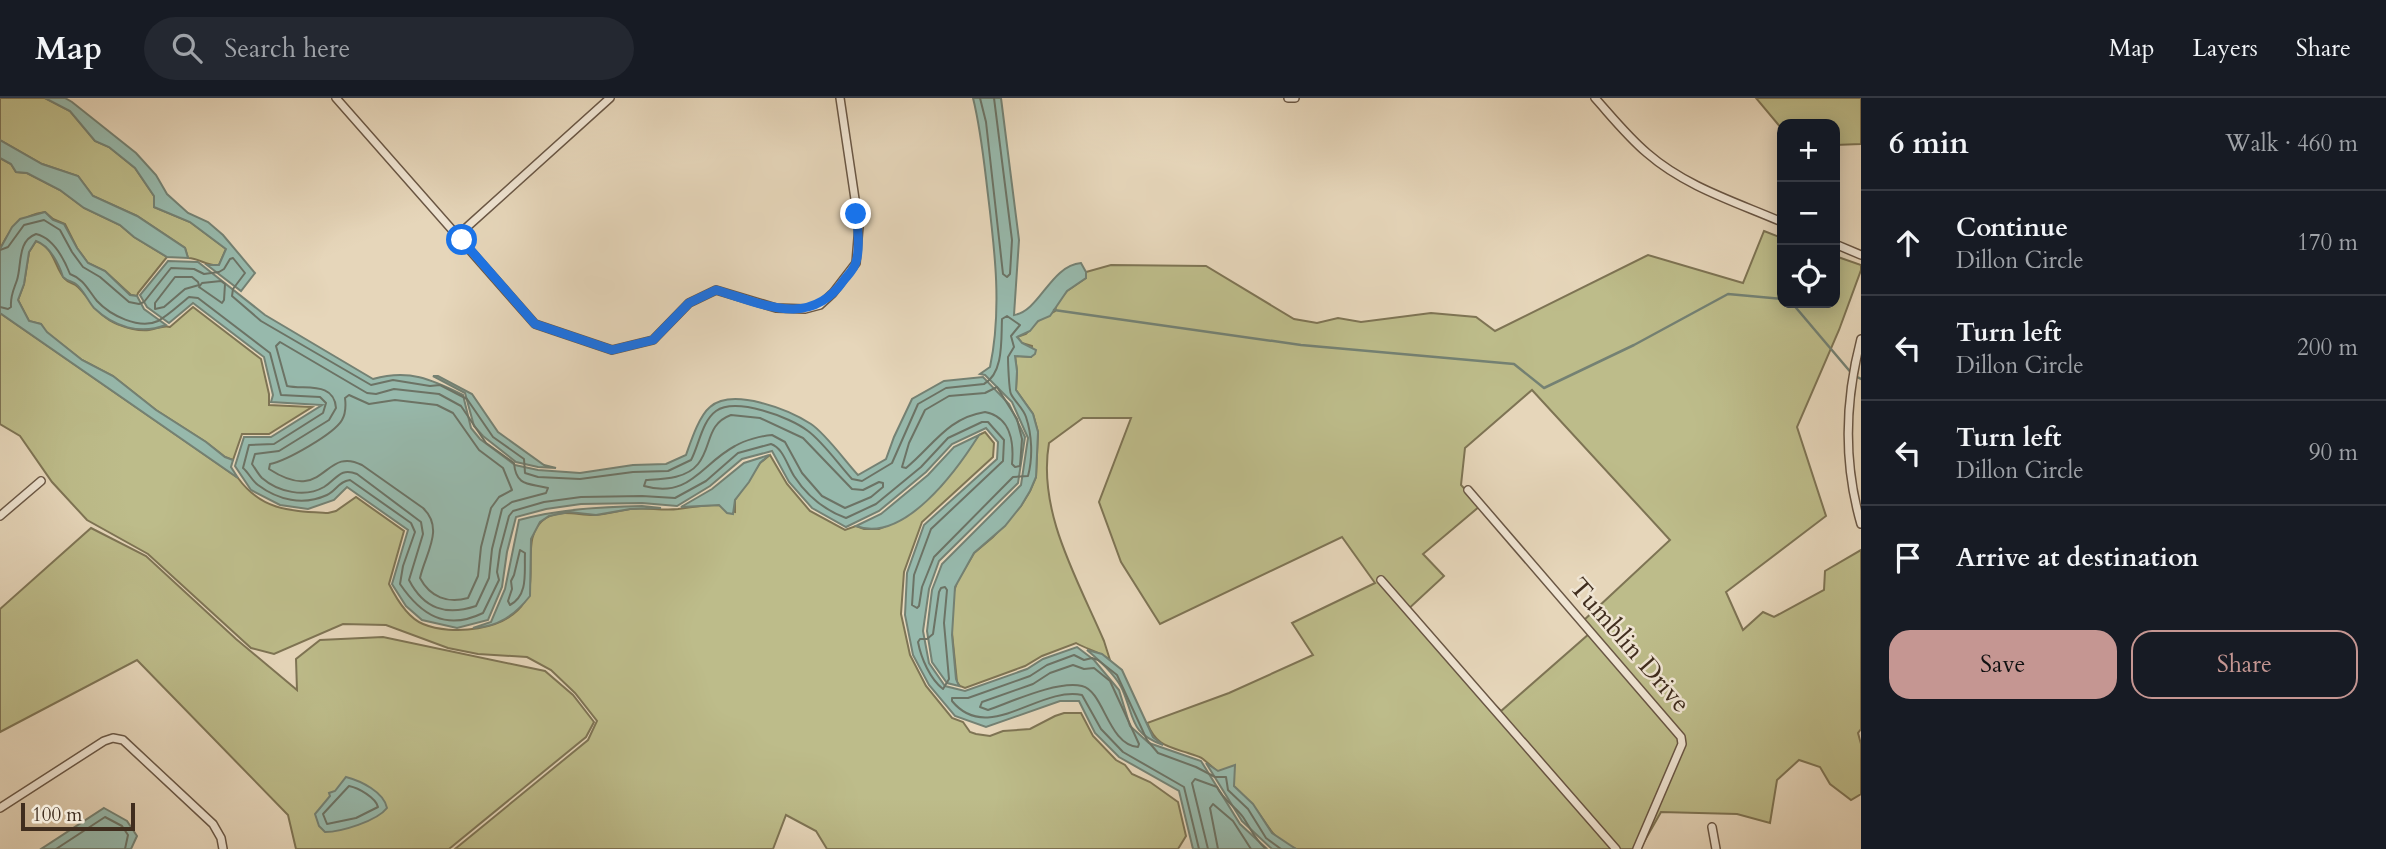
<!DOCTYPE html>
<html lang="en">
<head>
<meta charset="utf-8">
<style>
	:root { --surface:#171b24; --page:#242831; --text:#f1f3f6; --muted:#9ea1a6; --line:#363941; --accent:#c59692 }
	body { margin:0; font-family:Cardo,serif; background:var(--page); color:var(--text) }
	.controls { position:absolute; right:21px; top:21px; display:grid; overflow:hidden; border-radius:14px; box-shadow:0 4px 18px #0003 }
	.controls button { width:63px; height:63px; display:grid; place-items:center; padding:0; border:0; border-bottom:2px solid var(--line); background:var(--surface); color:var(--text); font:35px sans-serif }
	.scale { position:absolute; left:21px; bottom:18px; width:114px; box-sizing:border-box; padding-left:7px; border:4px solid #402d1e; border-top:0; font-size:19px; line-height:24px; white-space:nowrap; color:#402d1e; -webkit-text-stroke:5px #efe4d2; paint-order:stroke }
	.stop { position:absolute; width:21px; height:21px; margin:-16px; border:5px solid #1a73e8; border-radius:50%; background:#fff }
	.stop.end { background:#1a73e8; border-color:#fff; box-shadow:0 2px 7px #0008 }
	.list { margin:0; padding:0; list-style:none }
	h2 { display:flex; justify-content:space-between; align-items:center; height:91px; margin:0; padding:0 28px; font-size:30px }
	h2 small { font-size:23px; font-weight:400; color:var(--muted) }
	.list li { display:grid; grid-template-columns:46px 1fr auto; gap:21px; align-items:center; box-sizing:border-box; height:105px; padding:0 28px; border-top:2px solid var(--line) }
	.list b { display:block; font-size:26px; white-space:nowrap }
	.list p { margin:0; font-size:23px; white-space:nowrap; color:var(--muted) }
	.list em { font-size:23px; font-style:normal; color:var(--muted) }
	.actions { display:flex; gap:14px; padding:21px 28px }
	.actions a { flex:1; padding:16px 0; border:2px solid var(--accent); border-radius:21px; text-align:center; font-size:24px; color:var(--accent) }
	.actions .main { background:var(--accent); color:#111 }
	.icon { flex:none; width:38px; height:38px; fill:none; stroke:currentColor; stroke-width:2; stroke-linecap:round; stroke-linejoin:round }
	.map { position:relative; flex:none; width:1861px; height:751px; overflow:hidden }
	header { display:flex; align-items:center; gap:42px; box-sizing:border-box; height:98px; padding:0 35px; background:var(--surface); border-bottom:2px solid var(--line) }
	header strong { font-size:33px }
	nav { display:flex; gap:38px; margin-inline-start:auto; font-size:24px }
	.search { width:490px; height:63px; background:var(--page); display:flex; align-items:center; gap:18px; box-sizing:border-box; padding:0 24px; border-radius:38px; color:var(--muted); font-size:26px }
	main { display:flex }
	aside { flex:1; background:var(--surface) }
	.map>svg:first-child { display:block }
	.green { fill:#bdbc8a; stroke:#7e7454; stroke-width:2; fill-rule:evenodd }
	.water { fill:#97b9ac; stroke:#748173; stroke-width:2 }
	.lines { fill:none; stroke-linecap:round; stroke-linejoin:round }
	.shore { stroke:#6c7365; stroke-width:2 }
	.stream { stroke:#748173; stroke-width:2.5 }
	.street-casing { stroke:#6a5745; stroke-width:10 }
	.street { stroke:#efe4d2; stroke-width:7 }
	.route { stroke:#1a73e8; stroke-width:9 }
	.labels { text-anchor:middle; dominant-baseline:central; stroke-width:5; stroke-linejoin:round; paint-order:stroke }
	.street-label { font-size:26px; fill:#402d1e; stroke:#efe4d2 }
</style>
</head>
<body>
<header>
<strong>Map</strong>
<div class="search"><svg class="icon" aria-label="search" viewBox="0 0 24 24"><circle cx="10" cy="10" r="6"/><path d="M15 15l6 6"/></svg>Search here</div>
<nav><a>Map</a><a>Layers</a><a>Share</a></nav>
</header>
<main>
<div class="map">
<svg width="1861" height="751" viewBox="0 0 1861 751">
	<rect width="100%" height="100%" fill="#e6d6ba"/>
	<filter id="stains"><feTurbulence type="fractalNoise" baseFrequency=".00286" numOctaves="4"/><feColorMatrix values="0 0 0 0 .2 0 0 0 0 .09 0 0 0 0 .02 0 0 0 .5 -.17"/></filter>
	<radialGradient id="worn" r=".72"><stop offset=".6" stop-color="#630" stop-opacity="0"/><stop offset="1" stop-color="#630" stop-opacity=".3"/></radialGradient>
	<g class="green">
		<path d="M0 0H45L70 13 95 43 109 49 135 70 154 98V109L190 124 226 151 219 167C207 169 200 160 188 160L185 150 137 118 93 98 78 78 42 66 0 42Z"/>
		<path d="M1756 0H1861V46L1835 47V26H1782V31Z"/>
		<path d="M0 60 11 66 16 74 27 75 60 92 84 110 120 127 134 139 167 159 138 195 137 198 131 197 105 173 88 165 77 150 65 126 53 121 45 114C20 118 11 129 0 151Z"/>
		<path d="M1764 133 1782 140V205H1835V158L1861 167V172L1839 232 1797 329 1826 418 1726 494 1743 532 1763 514 1774 519 1824 492 1825 473 1861 452V631L1858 635 1861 646V696L1851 702 1830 686 1820 669 1799 662 1777 682 1770 725 1737 716 1661 714 1640 751H1296C1272 740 1271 732 1258 714 1242 694 1222 677 1203 661 1199 658 1193 657 1188 655 1166 648 1156 647 1147 625L1229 595 1313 557 1292 525 1375 485 1342 439 1160 526 1121 464 1099 404 1131 320H1083L1049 345C1037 414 1078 482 1104 543L1110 562C1099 553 1088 552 1076 545L1042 558 1025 568 965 590 960 588 957 584 951 525 953 497 957 484 974 455 993 439 1021 408 1030 393 1036 379 1038 334 1033 316 1016 292 1017 273 1015 258 1031 259 1032 248 1022 245 1017 239 1026 236 1038 223 1055 213 1057 204 1067 193 1086 180V174L1111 167 1206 168 1294 221 1317 225 1338 220 1361 224 1431 215 1476 219 1495 233 1648 157 1743 185ZM1532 292 1670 442 1582 524 1590 535 1501 613 1405 514 1444 478 1423 456 1480 408 1461 387 1465 350Z"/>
		<path d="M36 143C54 148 55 171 65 181 68 185 74 185 78 189 91 202 99 219 117 226 127 230 139 233 149 232 157 231 163 227 170 229L193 209 261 261 269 296V307L312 309 269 336H242L233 362 225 359 206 344 156 312 113 278 82 262 46 234 41 226 29 223 18 202 24 186 29 154Z"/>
		<path d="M0 215 238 380C262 413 291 413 328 415L336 413 356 399 404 433 389 486C396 500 408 520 423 526 452 538 507 533 525 503 539 479 519 437 546 420 561 411 577 417 593 417 605 417 618 413 630 411 646 409 662 413 678 411 691 409 706 407 720 407L724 411 735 414V402L760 365 770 357 787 386 810 413 845 432 856 428 864 431H879L891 426 941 388 979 337 985 334 994 345 993 359 922 424 904 474 901 516 910 557 926 588 952 620 963 624 970 634 976 636 990 638 1003 633 1030 631 1055 618 1064 615H1081L1093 638 1116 662 1125 667 1132 676 1150 684 1178 704 1186 738 1178 751H827L816 733 786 717 773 751H455L588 642 597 623 575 595 551 572 527 559 478 556 448 550 386 527 343 526 274 556 251 550 148 456 87 422 52 384 20 338 0 326Z"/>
		<path d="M91 430 146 458 236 541 297 592 296 561 320 542 383 539 545 573 573 597 594 624 586 639 449 751H296L288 717 137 562 0 634V511Z"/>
	</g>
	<g class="water">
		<path d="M45 0H65L72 4 136 55 156 77 167 96 188 115 208 124 223 137 255 175 241 193 207 167H219L226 151 190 124 154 109V98L135 70 109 49 95 43 70 13Z"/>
		<path d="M973 0H1001L1019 142 1014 217C1040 213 1050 168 1081 165L1086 174V180L1067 193 1050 218 1038 223 1030 233 1017 239 1022 245 1036 252 1035 256 1031 259 1015 258 1017 273 1016 292 1033 316 1038 334 1036 379 1030 393 1021 408 1005 428 974 455 955 489 952 537 956 581 959 588 947 585 932 564 927 533 932 492 942 466 1021 387 1028 340 1012 304 985 277 980 276 990 269C1002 212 995 154 988 97 984 64 981 32 973 0Z"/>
		<path d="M0 42 42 66 78 78 93 98 137 118 185 150 188 160 167 159 134 139 120 127 84 110 60 92 27 75 16 74 11 66 0 60Z"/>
		<path d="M45 114 53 122 64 126 77 150 88 165 105 173 130 197 137 198 144 211 166 227C140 237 114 229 94 210 88 203 84 193 77 187 73 183 68 184 63 179 59 166 50 148 36 143L29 154 24 186 18 202 29 223 41 226 47 234 82 262 113 278 156 312 206 344 225 359 233 362 231 369 238 380 0 215V151L12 129 20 121Z"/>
		<path d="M168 163 198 164 265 217 373 281C409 271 431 281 463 297L471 330 480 341 515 367 538 372 580 375 633 367 666 366 686 357C691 343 699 318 710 309 733 289 789 312 811 326 826 336 845 363 858 377L886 361 894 339 912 301 944 283 983 279 1009 306 1025 339 1018 385 939 463 929 491 923 533 929 565 945 588 965 593 1027 571 1043 561 1077 549 1094 562 1119 592 1130 628 1149 645 1201 663 1240 726 1267 751H1193L1179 693 1119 659 1095 635 1079 603H1060L986 629 955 618 929 587 913 557 905 517 907 475 924 427 997 361 998 344 986 330 952 346 926 374 879 413 846 429 812 410 789 384 772 353 742 361 710 388 677 408 642 405 581 406 546 411 516 419 507 454 502 489 488 522 457 530 422 522 406 508 392 486 408 432 347 389 334 402 308 411 280 407 251 392 235 368 244 339H271L322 307 271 304 273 297 264 259 193 205 169 225 147 209 140 197Z"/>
		<path d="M433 278H438L472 296 498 334 544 367 556 370 538 369 516 364 483 338 474 328 465 295Z"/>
		<path d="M979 337C957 372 904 446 856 428L881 416 928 377 954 349Z"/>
		<path d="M769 357 760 365 749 384 735 402 733 416 727 415 719 407 681 409 712 391 744 365Z"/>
		<path d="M642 408 661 410 630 411 596 417 569 414 549 418 540 424 531 441 530 498C515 517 498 529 473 530L491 524 505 491 519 422C560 411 600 409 642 408Z"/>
		<path d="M1087 552 1102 556 1122 572 1153 639 1163 647C1130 635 1135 621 1123 593 1117 578 1099 562 1087 552Z"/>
		<path d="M1206 665 1218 673 1235 667 1234 688 1253 706 1272 735 1296 751H1272L1242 723Z"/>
		<path d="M346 679C361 683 384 694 387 710 377 723 341 734 325 734L319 728 315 716 330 698 329 695 335 693Z"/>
		<path d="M104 710 127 723 137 738 131 751H41Z"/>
	</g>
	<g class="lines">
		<g class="shore">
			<path d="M980 0 986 24 1003 176 1007 179 1010 176 1012 142 994 0"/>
			<path d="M0 152 8 149 24 127 44 122 60 132 72 154 83 169 100 179 129 204 139 206 144 204 171 170 194 171 204 176 219 174 224 171 230 161 233 160 245 175 233 191 232 198 261 223 371 287 393 282 430 288 440 287 467 301 493 339 524 361 525 375 538 379 580 381 633 374 668 373 691 362C699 347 702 323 716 313 736 299 790 319 808 333 823 344 839 367 852 381L862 383 892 365 918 306 946 290 984 286C1004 275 1001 241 1002 221L1007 218 1020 227 1011 238 1014 249 1008 259C1008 264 1009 293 1011 296 1015 304 1023 310 1026 319 1032 337 1033 359 1028 378L1013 379 934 459 922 489 919 508 917 510 912 507 914 477 931 431 1003 363 1004 342 988 324H982L948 340 921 369 876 406 846 420C824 412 807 398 794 378 787 367 783 350 771 346L738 355 706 383 675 400 642 398 581 399 544 404 513 413 509 418 500 452 497 474 499 482 483 515C446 533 421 517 400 486L403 468 415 434 411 425 350 382C339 383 336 393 327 397 303 408 278 402 258 387 252 383 249 375 243 370L249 347 274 346 323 315 326 305 320 299 281 297 270 255 198 200 189 199C179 207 169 217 158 223 139 232 110 217 97 203 88 192 84 181 70 176 64 161 54 140 36 136 17 143 22 166 17 182 14 191 10 198 11 209L8 211 0 209"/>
			<path d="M175 179H192L198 184 199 187 185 191 164 209 155 211V205Z"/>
			<path d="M221 183 225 186 224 202 222 205 199 189 202 185Z"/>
			<path d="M280 244 367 295 376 296 394 291 439 296 461 308 486 345 514 365C516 389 529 385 548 390L546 395 512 404 502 411 492 451 489 480 476 508C446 518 424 511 409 482L423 436 421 424 357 376C340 369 337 381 324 389 305 400 278 394 262 380 258 376 255 370 252 366L255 356 279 353 329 322 336 310C334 283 305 292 287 288L276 248Z"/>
			<path d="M997 289 1017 321 1022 341 1020 368 1015 369 1012 366C1014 345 1011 319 985 314 947 320 933 348 906 370L902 369 909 345 925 312 949 298 985 295Z"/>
			<path d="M349 297 369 306 395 302 437 307 453 315 479 352 503 370 512 392 499 399 491 410 481 449 478 478 468 500C448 506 430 499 420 480 425 456 445 431 423 410L362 367C323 347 326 408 269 371L270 366C286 363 334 336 342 322 346 315 346 308 345 300Z"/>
			<path d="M731 317 760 320 803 340 852 391 863 392 879 384 883 385V389L871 399 845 410 822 398 802 375 785 344 772 337C761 338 745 342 735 348 701 366 690 401 644 388L646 382C663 381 686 381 698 366 712 349 706 326 731 317Z"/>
			<path d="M520 452 525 455C524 473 529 497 510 507L508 503 512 491 511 483 514 477Z"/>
			<path d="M945 489 947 492 944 525 949 581 943 591C930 581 921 560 918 544L920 541H927L933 536 939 494 941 490Z"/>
			<path d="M1073 567 1084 571 1094 570 1110 583 1139 646 1138 649C1108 647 1104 593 1082 588 1058 582 1011 604 988 612L980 609 982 604 1033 586 1050 575Z"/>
			<path d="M349 688C359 690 376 700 378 709L356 720 327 726 323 716Z"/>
			<path d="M56 751 105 719 122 728 128 737 125 751"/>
			<path d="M1199 751 1184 689 1123 654 1101 631 1082 597C1039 588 988 647 952 603V600H968L1030 578 1047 567 1074 557 1084 562 1092 560 1098 562 1117 577 1147 642 1158 655 1196 669 1215 679H1226L1228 692 1248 711 1266 740 1281 751"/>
			<path d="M1208 751 1192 685 1195 681 1217 689C1223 702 1235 708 1243 719 1251 731 1255 742 1266 751"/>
			<path d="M1218 751 1210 710 1213 706 1233 723 1251 751"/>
		</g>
		<g class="stream">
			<path d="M1792 205 1853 277 1861 281"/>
			<path d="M1054 212 1301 247 1514 266 1544 290 1634 247 1728 196 1782 201"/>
		</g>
		<defs>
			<g id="street">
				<path d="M336 0 535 226 612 252 653 242 689 205 716 192 776 210 805 211 820 207 833 195 856 165 859 128 840 0"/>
				<path d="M1288 0H1295"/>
				<path d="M1595 0C1612 19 1628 39 1647 55 1686 89 1736 104 1782 124"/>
				<path d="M457 138 610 0"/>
				<path d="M1835 146 1861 157"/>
				<path d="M1861 241C1845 302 1843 364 1861 426"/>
				<path d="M1468 392 1681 639 1682 646 1637 751"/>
				<path d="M0 418 41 383"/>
				<path d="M1381 482 1616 751"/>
				<path d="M0 710 104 643 113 640 123 642 213 726 221 740 223 751"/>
				<path d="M1712 729 1716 751"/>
			</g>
		</defs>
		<use href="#street" class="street-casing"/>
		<use href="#street" class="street"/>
	</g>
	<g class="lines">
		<path class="route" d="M462 142 535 226 612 252 653 242 689 205 716 192C763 206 810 231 844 182 848 177 855 170 856 164 860 152 858 128 856 116"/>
	</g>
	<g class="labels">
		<g class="street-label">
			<text transform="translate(1630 547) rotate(49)">Tumblin Drive</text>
		</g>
	</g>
	<rect width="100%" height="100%" filter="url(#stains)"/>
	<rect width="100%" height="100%" fill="url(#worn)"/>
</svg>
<div class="controls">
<button>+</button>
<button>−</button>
<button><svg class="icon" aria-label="locate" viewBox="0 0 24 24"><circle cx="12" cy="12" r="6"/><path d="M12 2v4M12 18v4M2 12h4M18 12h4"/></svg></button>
</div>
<div class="scale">100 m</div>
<div class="stop" style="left:462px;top:142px"></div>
<div class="stop end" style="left:856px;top:116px"></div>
</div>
<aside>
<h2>6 min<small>Walk · 460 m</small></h2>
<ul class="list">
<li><svg class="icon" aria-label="ahead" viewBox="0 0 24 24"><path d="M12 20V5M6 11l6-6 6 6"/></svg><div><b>Continue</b><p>Dillon Circle</p></div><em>170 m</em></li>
<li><svg class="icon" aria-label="left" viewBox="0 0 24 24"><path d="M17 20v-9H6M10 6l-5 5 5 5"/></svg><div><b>Turn left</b><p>Dillon Circle</p></div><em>200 m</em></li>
<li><svg class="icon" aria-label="left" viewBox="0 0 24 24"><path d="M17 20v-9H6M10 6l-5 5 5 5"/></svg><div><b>Turn left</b><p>Dillon Circle</p></div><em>90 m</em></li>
<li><svg class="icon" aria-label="arrive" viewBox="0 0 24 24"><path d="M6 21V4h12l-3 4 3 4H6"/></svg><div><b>Arrive at destination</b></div></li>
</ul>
<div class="actions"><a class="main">Save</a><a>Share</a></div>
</aside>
</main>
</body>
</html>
